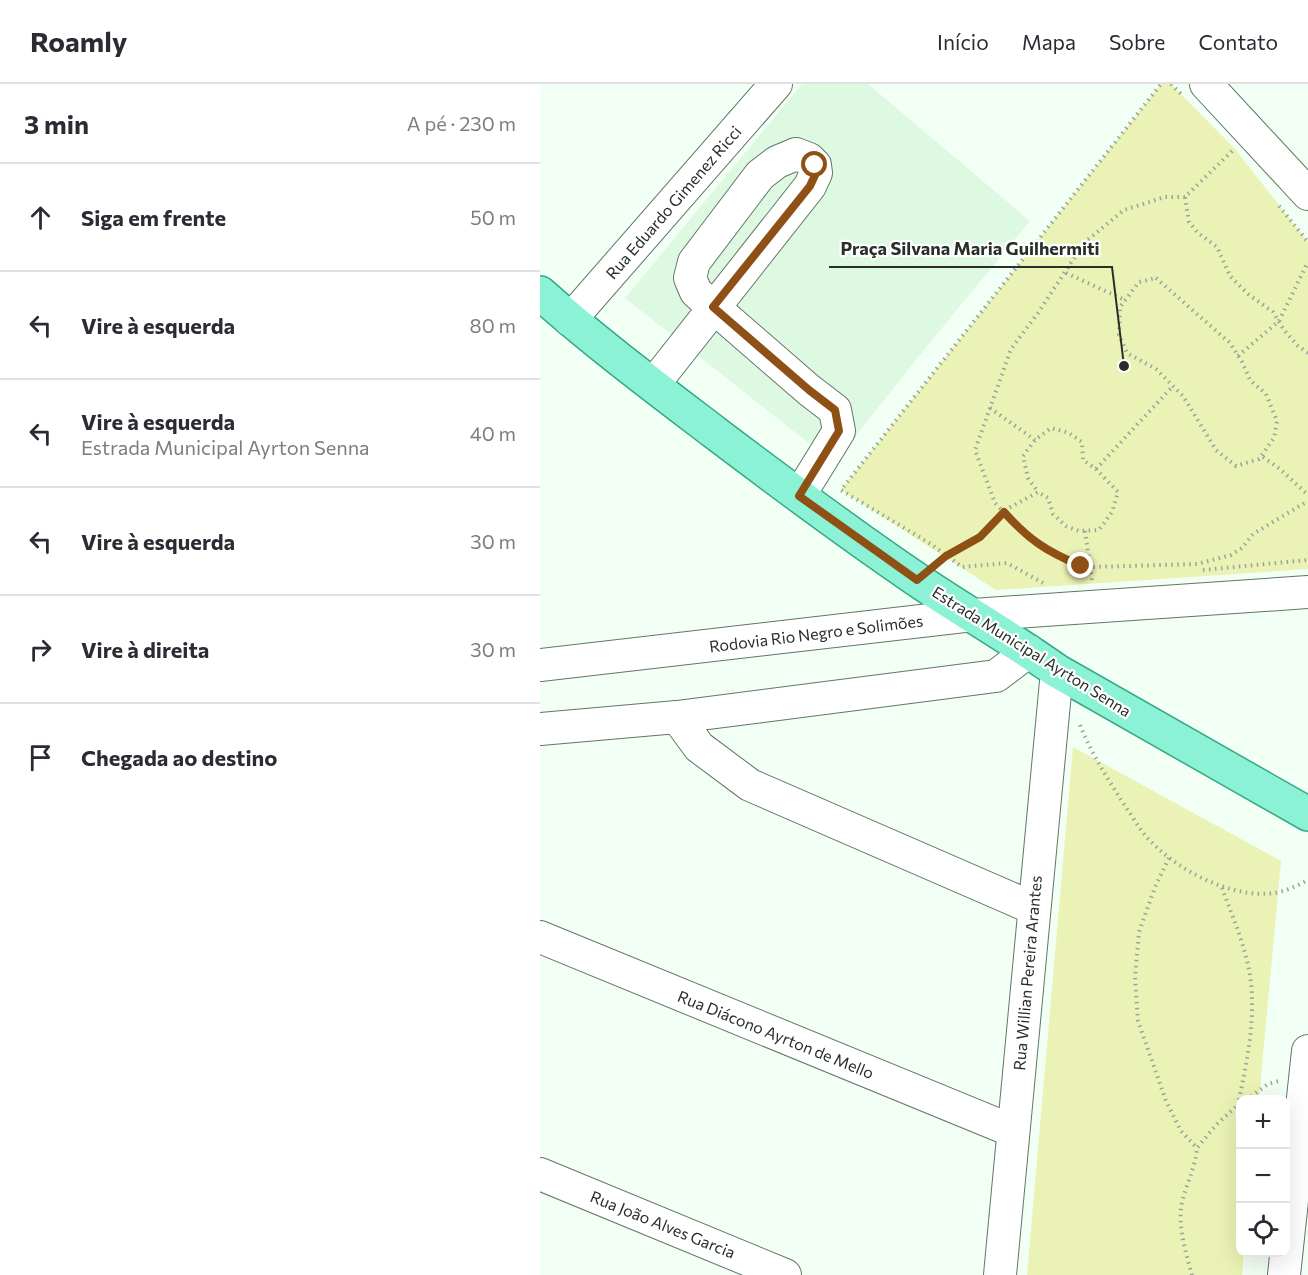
<!DOCTYPE html>
<html lang="pt">
<head>
<meta charset="utf-8">
<style>
	:root { --surface:#fff; --page:#f7f7f7; --text:#2b2b33; --muted:#7c7c81; --line:#e1e1e2 }
	body { margin:0; font-family:Commissioner,sans-serif; background:var(--page); color:var(--text) }
	.controls { position:absolute; right:18px; bottom:18px; display:grid; overflow:hidden; border-radius:12px; box-shadow:0 6px 24px #0002 }
	.controls button { width:54px; height:54px; display:grid; place-items:center; padding:0; border:0; border-bottom:2px solid var(--line); background:var(--surface); color:var(--text); font:30px sans-serif }
	.stop { position:absolute; width:18px; height:18px; margin:-14px; border:4px solid #8f5016; border-radius:50%; background:#fff }
	.stop.end { background:#8f5016; border-color:#fff; box-shadow:0 2px 6px #0008 }
	.list { margin:0; padding:0; list-style:none }
	h2 { display:flex; justify-content:space-between; align-items:center; height:78px; margin:0; padding:0 24px; font-size:26px }
	h2 small { font-size:20px; font-weight:400; color:var(--muted) }
	.list li { display:grid; grid-template-columns:39px 1fr auto; gap:18px; align-items:center; box-sizing:border-box; height:108px; padding:0 24px; border-top:2px solid var(--line) }
	.list b { display:block; font-size:22px; white-space:nowrap }
	.list p { margin:0; font-size:20px; white-space:nowrap; color:var(--muted) }
	.list em { font-size:20px; font-style:normal; color:var(--muted) }
	.icon { flex:none; width:33px; height:33px; fill:none; stroke:currentColor; stroke-width:2; stroke-linecap:round; stroke-linejoin:round }
	.map { position:relative; flex:none; width:768px; height:1191px; overflow:hidden }
	header { display:flex; align-items:center; gap:36px; box-sizing:border-box; height:84px; padding:0 30px; background:var(--surface); border-bottom:2px solid var(--line) }
	header strong { font-size:28px }
	nav { display:flex; gap:33px; margin-inline-start:auto; font-size:21px }
	main { display:flex }
	aside { flex:1; background:var(--surface) }
	.map>svg:first-child { display:block }
	.built { fill:#ddf9e2 }
	.green { fill:#ebf2b5 }
	.lines { fill:none; stroke-linecap:round; stroke-linejoin:round }
	.minor-casing { stroke:#637566; stroke-width:34 }
	.major-casing { stroke:#37a886; stroke-width:36 }
	.path { stroke:#99a49b; stroke-width:4; stroke-dasharray:1.5 4.5; stroke-linecap:butt }
	.minor { stroke:#fff; stroke-width:32 }
	.major { stroke:#8cf2d5; stroke-width:33 }
	.route { stroke:#8f5016; stroke-width:8 }
	.labels { text-anchor:middle; dominant-baseline:central; stroke-width:4.5; stroke-linejoin:round; paint-order:stroke }
	.street-label { font-size:16px; fill:#272f28; stroke:#fff }
	.leader { fill:none; stroke:#272f28; stroke-width:2 }
	.callout-dot { fill:#272f28; stroke:#fff; stroke-width:2 }
	.callout-label { font-size:18px; text-anchor:middle; font-weight:bold; fill:#272f28; stroke:#fff; stroke-width:4.5; stroke-linejoin:round; paint-order:stroke }
</style>
</head>
<body>
<header>
<strong>Roamly</strong>
<nav><a>Início</a><a>Mapa</a><a>Sobre</a><a>Contato</a></nav>
</header>
<main>
<aside>
<h2>3 min<small>A pé · 230 m</small></h2>
<ul class="list">
<li><svg class="icon" aria-label="ahead" viewBox="0 0 24 24"><path d="M12 20V5M6 11l6-6 6 6"/></svg><div><b>Siga em frente</b></div><em>50 m</em></li>
<li><svg class="icon" aria-label="left" viewBox="0 0 24 24"><path d="M17 20v-9H6M10 6l-5 5 5 5"/></svg><div><b>Vire à esquerda</b></div><em>80 m</em></li>
<li><svg class="icon" aria-label="left" viewBox="0 0 24 24"><path d="M17 20v-9H6M10 6l-5 5 5 5"/></svg><div><b>Vire à esquerda</b><p>Estrada Municipal Ayrton Senna</p></div><em>40 m</em></li>
<li><svg class="icon" aria-label="left" viewBox="0 0 24 24"><path d="M17 20v-9H6M10 6l-5 5 5 5"/></svg><div><b>Vire à esquerda</b></div><em>30 m</em></li>
<li><svg class="icon" aria-label="right" viewBox="0 0 24 24"><path d="M7 20v-9h11M14 6l5 5-5 5"/></svg><div><b>Vire à direita</b></div><em>30 m</em></li>
<li><svg class="icon" aria-label="arrive" viewBox="0 0 24 24"><path d="M6 21V4h12l-3 4 3 4H6"/></svg><div><b>Chegada ao destino</b></div></li>
</ul>
</aside>
<div class="map">
<svg width="768" height="1191" viewBox="0 0 768 1191">
	<rect width="100%" height="100%" fill="#f2fff4"/>
	<path class="built" d="M262 0H328L490 137 383 267 294 379 85 214Z"/>
	<g class="green">
		<path d="M621 0H631L695 65 768 158V485L456 506 301 406Z"/>
		<path d="M533 663 741 777 719 1015 700 1016V1168L704 1169 702 1191H487Z"/>
	</g>
	<g class="lines">
		<defs>
			<g id="minor">
				<path d="M666 0 768 110"/>
				<path d="M30 236 236 0"/>
				<path d="M113 301 270 102 276 89 275 81 269 75 256 70 237 78 220 91 154 178 150 194 156 208 269 306 295 326 299 347 259 412"/>
				<path d="M0 581 433 531 768 508"/>
				<path d="M137 633 159 663 210 701 493 824"/>
				<path d="M0 645 137 633 456 592 489 567"/>
				<path d="M0 853 473 1047"/>
				<path d="M0 1090 245 1191"/>
				<path d="M460 1191 517 587"/>
				<path d="M744 1191 768 967"/>
			</g>
			<path id="major" d="M0 209C55 258 115 303 174 348 240 398 307 448 376 495 423 527 471 554 517 587L768 730"/>
		</defs>
		<use href="#minor" class="minor-casing"/>
		<use href="#major" class="major-casing"/>
		<g class="path">
			<path d="M631 0 641 10"/>
			<path d="M692 67 645 113 649 138 658 149 677 163 690 192 708 210 733 228 744 246 758 262 768 269"/>
			<path d="M645 113H625L584 126 544 159 498 229 471 265 435 366 455 419 484 450 515 471 541 482 552 483 657 480 691 471 702 464 713 450 768 417"/>
			<path d="M739 122 768 158"/>
			<path d="M526 189 585 216"/>
			<path d="M616 194 690 259 702 278 710 296 726 310 737 337 734 354 719 375 696 382 676 366 643 312 616 285 587 269 579 251 580 223 599 198Z"/>
			<path d="M698 272 739 237 768 178"/>
			<path d="M450 324 495 356"/>
			<path d="M723 373 740 385 768 411"/>
			<path d="M556 385 633 302"/>
			<path d="M545 447 552 496"/>
			<path d="M399 478 440 453 456 435 469 424 498 408 508 414 513 430 526 442 539 447 559 446 572 428 578 408 556 385 543 376 542 358 529 349 511 344 495 356 483 372 488 394 498 408"/>
			<path d="M663 486 768 476"/>
			<path d="M503 499 467 479 422 483 391 460 301 406 621 0"/>
			<path d="M540 641C552 671 569 697 587 725 593 733 598 743 605 751 633 785 698 820 743 807 751 805 760 800 768 796"/>
			<path d="M629 774 615 803 599 848 595 893 598 937 626 1017 641 1047 657 1064 676 1041 700 1019"/>
			<path d="M682 804C695 839 712 877 712 915 713 951 705 986 698 1021"/>
			<path d="M706 1016 728 1000 739 997"/>
			<path d="M652 1191C646 1169 637 1141 642 1118 647 1099 655 1084 657 1064"/>
		</g>
		<use href="#minor" class="minor"/>
		<use href="#major" class="major"/>
	</g>
	<g class="lines">
		<path class="route" d="M275 81 276 89 270 102 173 223 269 306 295 326 299 347 259 412 377 496 406 472 440 453 464 428C489 456 506 467 541 482"/>
	</g>
	<g class="labels">
		<g class="street-label">
			<text transform="translate(133 118) rotate(-49)">Rua Eduardo Gimenez Ricci</text>
			<text transform="translate(276 549) rotate(-7)">Rodovia Rio Negro e Solimões</text>
			<text transform="translate(492 567) rotate(32)">Estrada Municipal Ayrton Senna</text>
			<text transform="translate(487 889) rotate(-85)">Rua Willian Pereira Arantes</text>
			<text transform="translate(236 950) rotate(22)">Rua Diácono Ayrton de Mello</text>
			<text transform="translate(123 1140) rotate(22)">Rua João Alves Garcia</text>
		</g>
	</g>
	<path class="leader" d="M584 282L572 183H289"/>
	<circle class="callout-dot" cx="584" cy="282" r="6"/>
	<g class="callout-label">
		<text x="430" y="171">Praça Silvana Maria Guilhermiti</text>
	</g>
</svg>
<div class="controls">
<button>+</button>
<button>−</button>
<button><svg class="icon" aria-label="locate" viewBox="0 0 24 24"><circle cx="12" cy="12" r="6"/><path d="M12 2v4M12 18v4M2 12h4M18 12h4"/></svg></button>
</div>
<div class="stop" style="left:275px;top:81px"></div>
<div class="stop end" style="left:541px;top:482px"></div>
</div>
</main>
</body>
</html>
